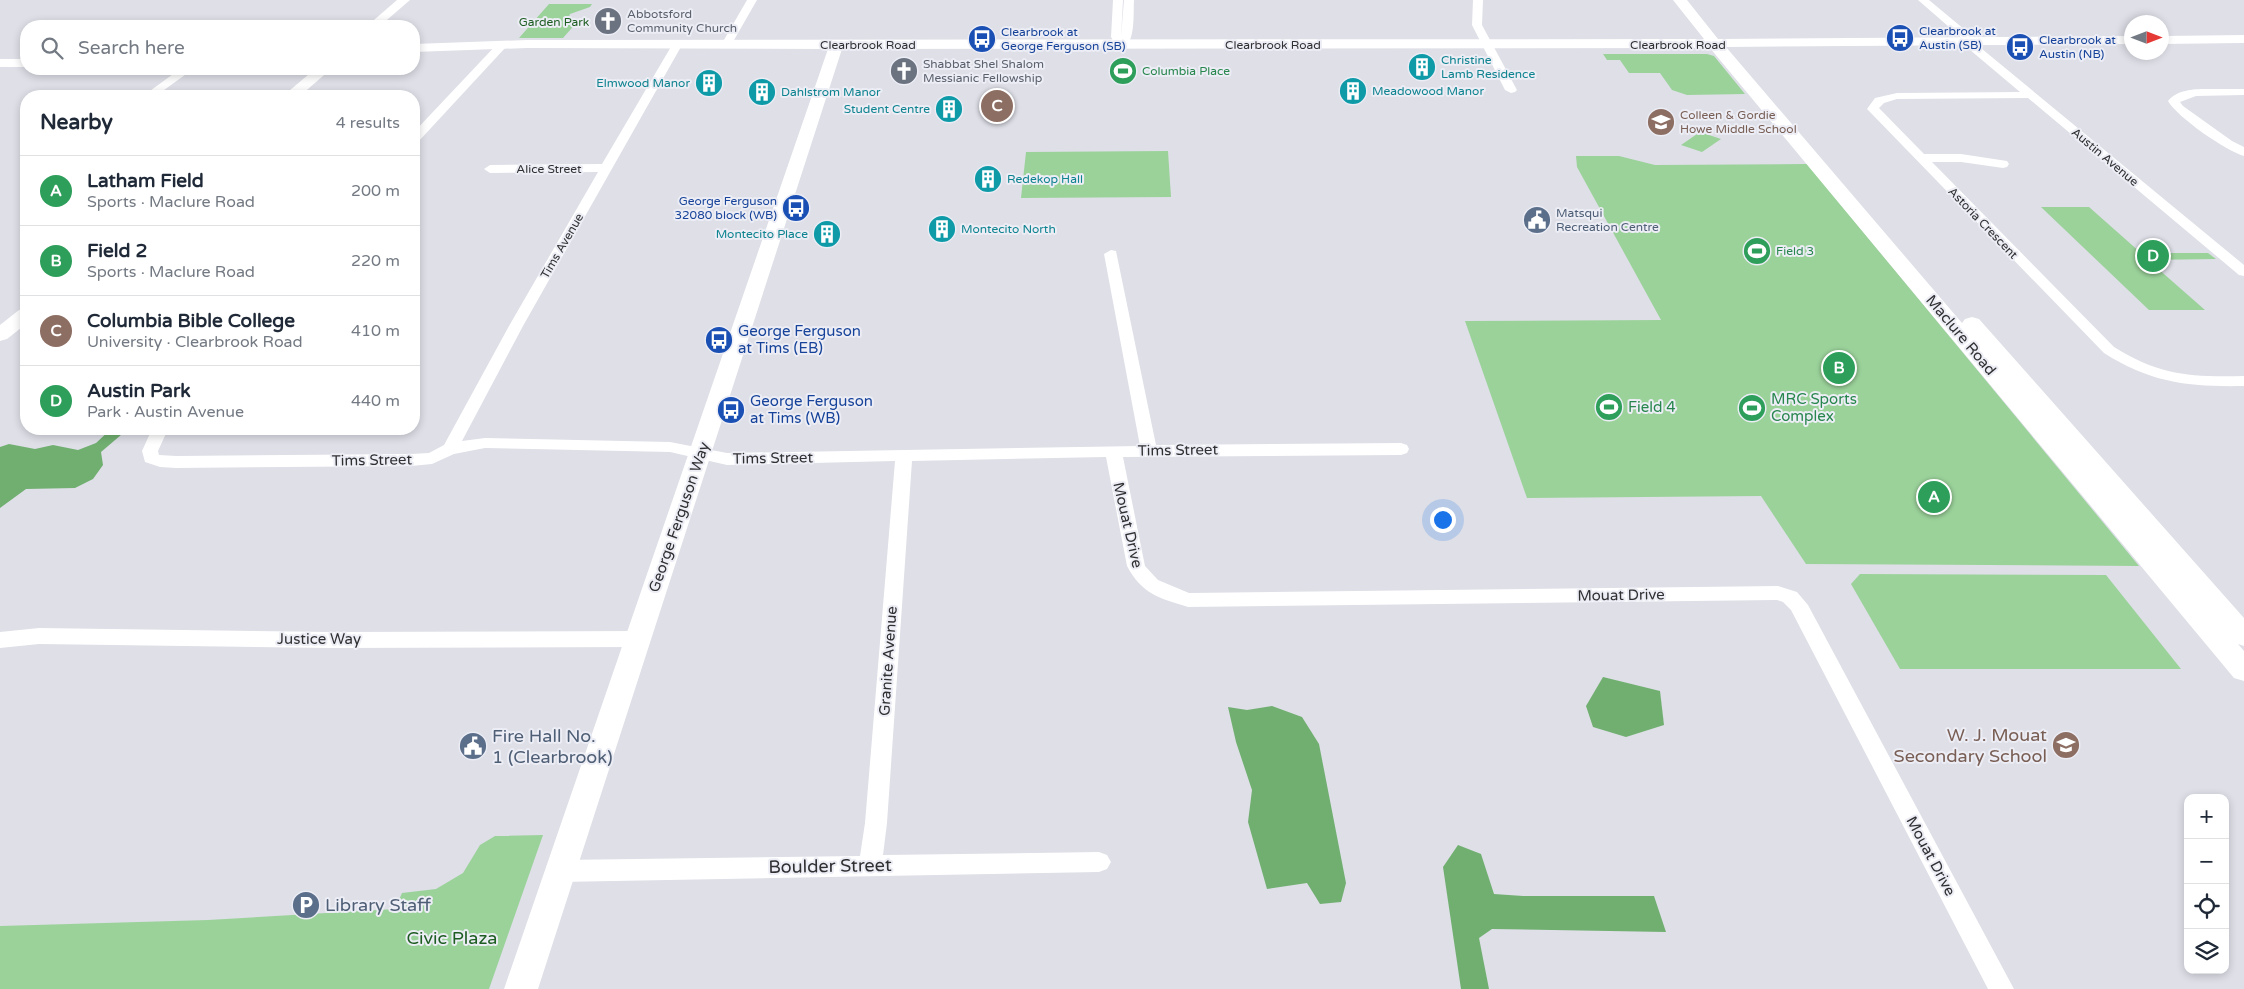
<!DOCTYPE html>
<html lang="en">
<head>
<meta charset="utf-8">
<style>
	:root { --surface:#fff; --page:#f6f6f7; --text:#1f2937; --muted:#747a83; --line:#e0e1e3; --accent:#db2777 }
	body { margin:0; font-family:"Varela Round",sans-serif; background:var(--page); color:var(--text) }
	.controls { position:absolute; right:15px; bottom:15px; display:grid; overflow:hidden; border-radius:10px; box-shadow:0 2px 8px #0003 }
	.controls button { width:45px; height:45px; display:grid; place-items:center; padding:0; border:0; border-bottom:1px solid var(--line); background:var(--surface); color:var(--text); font:25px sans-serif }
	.compass { position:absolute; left:2124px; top:15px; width:45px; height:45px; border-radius:50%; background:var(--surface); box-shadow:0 2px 8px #0003; rotate:90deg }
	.you { position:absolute; left:1442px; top:519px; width:18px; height:18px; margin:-12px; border:4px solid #fff; border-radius:50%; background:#1a73e8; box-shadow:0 0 0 8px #1a73e833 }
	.badge { display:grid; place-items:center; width:32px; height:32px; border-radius:50%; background:var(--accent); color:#fff; font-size:16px; font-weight:700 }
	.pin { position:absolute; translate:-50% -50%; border:2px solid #fff; box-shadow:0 1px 5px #0006 }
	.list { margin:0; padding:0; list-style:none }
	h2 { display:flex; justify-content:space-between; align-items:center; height:65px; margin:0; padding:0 20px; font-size:21px }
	h2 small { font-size:16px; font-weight:400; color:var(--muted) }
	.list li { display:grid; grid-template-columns:32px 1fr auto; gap:15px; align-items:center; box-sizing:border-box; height:70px; padding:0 20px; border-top:1px solid var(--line) }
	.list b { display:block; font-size:19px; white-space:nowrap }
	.list p { margin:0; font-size:16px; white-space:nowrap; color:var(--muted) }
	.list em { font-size:16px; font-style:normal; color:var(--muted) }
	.icon { flex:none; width:28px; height:28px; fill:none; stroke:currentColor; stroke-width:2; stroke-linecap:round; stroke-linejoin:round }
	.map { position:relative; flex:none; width:2244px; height:989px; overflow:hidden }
	.search { position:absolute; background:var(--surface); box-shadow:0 2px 8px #0003; left:20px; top:20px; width:400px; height:55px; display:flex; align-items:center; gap:12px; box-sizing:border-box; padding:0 18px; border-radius:20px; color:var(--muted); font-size:19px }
	.panel { position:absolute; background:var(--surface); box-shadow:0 2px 8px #0003; left:20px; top:90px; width:400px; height:345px; border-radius:20px }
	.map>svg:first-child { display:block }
	.green { fill:#9bd29a }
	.forest { fill:#71af71 }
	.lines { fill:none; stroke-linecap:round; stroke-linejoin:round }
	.minor { fill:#fff; fill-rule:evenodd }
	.tertiary { fill:#fff; fill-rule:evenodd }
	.secondary { fill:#fff; fill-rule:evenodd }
	.labels { text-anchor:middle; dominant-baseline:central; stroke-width:4; stroke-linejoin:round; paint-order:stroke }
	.far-worship-label { font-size:12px; fill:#5b616d; stroke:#ecedf5; text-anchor:start }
	.far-park-label { font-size:12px; fill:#1e5d22; stroke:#ecedf5 }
	.far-transit-label { font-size:12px; fill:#164399; stroke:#ecedf5; text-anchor:start }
	.far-street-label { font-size:12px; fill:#303033; stroke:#ecedf5 }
	.far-culture-label { font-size:12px; fill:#0d838f; stroke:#ecedf5; text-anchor:start }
	.far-leisure-label { font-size:12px; fill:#27864d; stroke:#ecedf5; text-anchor:start }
	.far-education-label { font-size:12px; fill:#785e54; stroke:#ecedf5; text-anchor:start }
	.far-service-label { font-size:12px; fill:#4e5e75; stroke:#ecedf5; text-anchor:start }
	.transit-label { font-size:15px; fill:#164399; stroke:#ecedf5; text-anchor:start }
	.street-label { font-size:15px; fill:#303033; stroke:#ecedf5 }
	.leisure-label { font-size:15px; fill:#27864d; stroke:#ecedf5; text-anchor:start }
	.near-education-label { font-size:18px; fill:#785e54; stroke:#ecedf5; text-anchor:end }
	.near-service-label { font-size:18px; fill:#4e5e75; stroke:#ecedf5; text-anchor:start }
	.near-street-label { font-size:18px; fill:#303033; stroke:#ecedf5 }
	.near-park-label { font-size:18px; fill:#1e5d22; stroke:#ecedf5 }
</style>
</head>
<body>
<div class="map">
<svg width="2244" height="989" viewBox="0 0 2244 989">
	<rect width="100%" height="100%" fill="#dedfe7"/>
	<g class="green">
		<path d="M549 4H592L590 7 570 14 569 17 578 21 563 38H519Z"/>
		<path d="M1603 54H1707L1714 56 1745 94 1687 95 1672 90 1660 73H1629L1620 60H1607Z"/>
		<path d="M1700 132 1721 139 1702 152 1681 145Z"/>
		<path d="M1168 151 1171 197 1021 198 1026 152Z"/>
		<path d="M1576 156H1619L1655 165 1807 164 2139 566 1806 564 1761 496 1527 498 1465 321 1661 320 1577 167Z"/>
		<path d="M2041 207H2089L2141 253H2208L2216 259 2148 260 2205 310H2149Z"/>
		<path d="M1860 574 2106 575 2181 669H1900L1851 584Z"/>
		<path d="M543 835 489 989H0V926L208 920 395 909 402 893 436 889 463 873 480 845 495 836Z"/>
	</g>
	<g class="forest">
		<path d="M111 429H128L101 452 103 465 93 479 75 488 26 489 0 508V447L9 444 35 449 53 445 78 450 96 443Z"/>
		<path d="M1603 677 1660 691 1664 725 1626 737 1593 727 1586 706Z"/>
		<path d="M1272 706 1302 717 1319 744 1346 883 1341 902 1320 904 1307 883 1267 889 1248 822 1252 790 1236 742 1228 707 1247 710Z"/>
		<path d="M1458 845 1481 854 1494 894 1523 896H1654L1666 932 1492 929 1479 938 1489 989H1461L1443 867Z"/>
	</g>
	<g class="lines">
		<g class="minor">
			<path d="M747 0H757L730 47H722L721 45Z"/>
			<path d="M1113 0H1123L1121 37 1124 0H1134C1133 12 1137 52 1117 47L1111 37Z"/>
			<path d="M1473 0H1483L1482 25 1517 90 1515 92 1511 93 1505 90 1472 25Z"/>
			<path d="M1918 0H1929L1977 40 1978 42 1976 44 2244 265V276L2239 275 2028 98 1897 99 1884 103 1879 108 1924 154H1961L2007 161 2009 164 2007 167 2003 168 1961 162H1932L2114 347C2161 376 2190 377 2244 376V386C2189 387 2151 383 2104 353L1869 111 1867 109 1875 98 1897 93 2020 92 1963 44 1962 42 1964 40Z"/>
			<path d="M502 42 506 43V47L418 142 414 143V132L498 43Z"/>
			<path d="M677 42 682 45 523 326 462 441 485 438 670 442 727 453 1140 446 1104 254 1111 250 1116 251 1156 445 1401 443 1407 445 1409 449 1407 453 1401 455 1123 457 1145 566 1158 580 1189 593 1778 586 1797 592 1808 605 2014 989H1988L1791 610 1783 602 1777 600 1188 607C1159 598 1142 594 1127 566L1106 457 912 461 887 823 883 855 1099 852 1107 855 1111 862 1107 869 1099 872 560 882 552 878 548 871 552 864 560 860 860 856 865 823 895 461 727 465 670 452 485 448 454 454 432 464 411 466 176 468 160 467 145 462 142 451 152 429H168L158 451 159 455 176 456 411 454 429 453 444 445 509 326 598 172 490 173 484 169 490 165 602 164 672 45Z"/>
			<path d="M180 69H193L156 96H143Z"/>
			<path d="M2206 89H2244V95L2196 96 2180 102 2183 106 2232 141 2244 147V156C2226 151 2177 117 2168 101 2177 90 2193 89 2206 89Z"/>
			<path d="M39 628 330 632 638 631 645 634 648 639 645 644 638 647 330 648 39 644 0 648V632Z"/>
		</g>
		<path class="tertiary" d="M397 0H410L380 26H367Z"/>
		<g class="secondary">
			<path d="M1673 0H1687L1718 39 2132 36V44L1726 47 1962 323 1965 319 1972 317 1979 319 2244 618V646L2238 644 2244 651V681L2234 678 1710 48 842 49 538 989H504L828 49 527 48 414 52V44L527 40 1704 39Z"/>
			<path d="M2244 35V43L2162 44V36Z"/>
			<rect x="0" y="59" width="26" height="8"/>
			<path d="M315 69H331L300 96H283Z"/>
			<path d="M26 308V324L7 339 0 341V325L19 310Z"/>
		</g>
	</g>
	<defs>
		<symbol id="church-disc" viewBox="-11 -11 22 22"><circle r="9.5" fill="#6b7280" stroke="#ecedf5"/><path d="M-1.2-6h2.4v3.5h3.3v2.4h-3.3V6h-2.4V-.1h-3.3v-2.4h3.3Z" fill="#fff"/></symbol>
		<symbol id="bus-disc" viewBox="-11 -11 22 22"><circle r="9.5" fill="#1a4fb4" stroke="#ecedf5"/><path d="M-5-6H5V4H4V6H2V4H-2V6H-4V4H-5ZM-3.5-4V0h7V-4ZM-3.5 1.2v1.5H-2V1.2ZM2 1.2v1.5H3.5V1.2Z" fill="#fff"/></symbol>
		<symbol id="building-disc" viewBox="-11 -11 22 22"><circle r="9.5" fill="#0f9aa8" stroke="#ecedf5"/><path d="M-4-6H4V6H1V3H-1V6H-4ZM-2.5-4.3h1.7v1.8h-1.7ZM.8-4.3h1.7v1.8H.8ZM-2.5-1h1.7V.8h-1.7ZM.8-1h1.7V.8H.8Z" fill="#fff"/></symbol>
		<symbol id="stadium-disc" viewBox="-11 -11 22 22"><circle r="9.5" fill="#2e9e5b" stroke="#ecedf5"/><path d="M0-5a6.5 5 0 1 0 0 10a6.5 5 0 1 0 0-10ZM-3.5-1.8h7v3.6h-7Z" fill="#fff"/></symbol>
		<symbol id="school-disc" viewBox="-11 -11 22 22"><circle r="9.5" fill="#8d6e63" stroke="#ecedf5"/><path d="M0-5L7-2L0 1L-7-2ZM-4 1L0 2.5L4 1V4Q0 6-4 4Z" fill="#fff"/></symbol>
		<symbol id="civic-disc" viewBox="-11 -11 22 22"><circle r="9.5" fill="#5c6f8a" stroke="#ecedf5"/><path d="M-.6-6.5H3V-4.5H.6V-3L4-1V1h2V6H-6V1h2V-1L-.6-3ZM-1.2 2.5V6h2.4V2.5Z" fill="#fff"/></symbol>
		<symbol id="parking-disc" viewBox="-11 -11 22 22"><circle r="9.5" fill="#5c6f8a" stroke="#ecedf5"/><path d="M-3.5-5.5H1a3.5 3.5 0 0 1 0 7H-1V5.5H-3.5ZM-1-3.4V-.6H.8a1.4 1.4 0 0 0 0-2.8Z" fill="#fff"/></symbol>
	</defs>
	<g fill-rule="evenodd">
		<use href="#church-disc" x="592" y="5" width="32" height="32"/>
		<use href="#bus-disc" x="1884" y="22" width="32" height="32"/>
		<use href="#bus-disc" x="966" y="23" width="32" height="32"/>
		<use href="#bus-disc" x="2004" y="31" width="32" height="32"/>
		<use href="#building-disc" x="1406" y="51" width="32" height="32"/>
		<use href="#church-disc" x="888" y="55" width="32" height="32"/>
		<use href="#stadium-disc" x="1107" y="55" width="32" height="32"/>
		<use href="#building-disc" x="693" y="67" width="32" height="32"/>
		<use href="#building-disc" x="1337" y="75" width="32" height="32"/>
		<use href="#building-disc" x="746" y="76" width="32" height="32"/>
		<use href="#building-disc" x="933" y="93" width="32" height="32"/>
		<use href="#school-disc" x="1645" y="106" width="32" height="32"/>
		<use href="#building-disc" x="972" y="163" width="32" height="32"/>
		<use href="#bus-disc" x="780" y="192" width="32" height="32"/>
		<use href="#civic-disc" x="1521" y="204" width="32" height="32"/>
		<use href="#building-disc" x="926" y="213" width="32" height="32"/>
		<use href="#building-disc" x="811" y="218" width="32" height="32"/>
		<use href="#stadium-disc" x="1741" y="235" width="32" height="32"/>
		<use href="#bus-disc" x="703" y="324" width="32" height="32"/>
		<use href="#stadium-disc" x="1593" y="391" width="32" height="32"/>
		<use href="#stadium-disc" x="1736" y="392" width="32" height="32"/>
		<use href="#bus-disc" x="715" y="394" width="32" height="32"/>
		<use href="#school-disc" x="2050" y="729" width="32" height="32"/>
		<use href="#civic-disc" x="457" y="730" width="32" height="32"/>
		<use href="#parking-disc" x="290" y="889" width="32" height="32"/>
	</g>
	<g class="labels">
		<g class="far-worship-label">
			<text x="627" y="14">Abbotsford<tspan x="627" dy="14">Community Church</tspan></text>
			<text x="923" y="64">Shabbat Shel Shalom<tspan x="923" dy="14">Messianic Fellowship</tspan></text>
		</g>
		<g class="far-park-label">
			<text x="554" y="22">Garden Park</text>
		</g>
		<g class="far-transit-label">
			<text x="1919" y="31">Clearbrook at<tspan x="1919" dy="14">Austin (SB)</tspan></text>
			<text x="1001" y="32">Clearbrook at<tspan x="1001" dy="14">George Ferguson (SB)</tspan></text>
			<text x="2039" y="40">Clearbrook at<tspan x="2039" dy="14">Austin (NB)</tspan></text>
			<text x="777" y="201" text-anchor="end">George Ferguson<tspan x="777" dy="14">32080 block (WB)</tspan></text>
		</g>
		<g class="far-street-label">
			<text x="868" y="45">Clearbrook Road</text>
			<text x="1273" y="45">Clearbrook Road</text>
			<text x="1678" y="45">Clearbrook Road</text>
			<text transform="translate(2105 157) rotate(40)">Austin Avenue</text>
			<text x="549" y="169">Alice Street</text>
			<text transform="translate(1983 223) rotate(46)">Astoria Crescent</text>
			<text transform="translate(562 246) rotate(-60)">Tims Avenue</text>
		</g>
		<g class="far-culture-label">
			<text x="1441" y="60">Christine<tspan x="1441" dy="14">Lamb Residence</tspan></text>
			<text x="690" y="83" text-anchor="end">Elmwood Manor</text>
			<text x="1372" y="91">Meadowood Manor</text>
			<text x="781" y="92">Dahlstrom Manor</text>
			<text x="930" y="109" text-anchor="end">Student Centre</text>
			<text x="1007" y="179">Redekop Hall</text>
			<text x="961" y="229">Montecito North</text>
			<text x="808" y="234" text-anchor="end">Montecito Place</text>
		</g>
		<g class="far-leisure-label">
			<text x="1142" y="71">Columbia Place</text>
			<text x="1776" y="251">Field 3</text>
		</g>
		<g class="far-education-label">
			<text x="1680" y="115">Colleen &amp; Gordie<tspan x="1680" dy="14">Howe Middle School</tspan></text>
		</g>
		<g class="far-service-label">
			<text x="1556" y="213">Matsqui<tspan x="1556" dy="14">Recreation Centre</tspan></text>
		</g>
		<g class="transit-label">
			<text x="738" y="331">George Ferguson<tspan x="738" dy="17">at Tims (EB)</tspan></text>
			<text x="750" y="401">George Ferguson<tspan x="750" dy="17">at Tims (WB)</tspan></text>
		</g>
		<g class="street-label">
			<text transform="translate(1961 335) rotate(50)">Maclure Road</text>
			<text transform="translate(1178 450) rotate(-1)">Tims Street</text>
			<text transform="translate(773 458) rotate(-1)">Tims Street</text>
			<text transform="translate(372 460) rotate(-1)">Tims Street</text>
			<text transform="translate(679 517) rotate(-71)">George Ferguson Way</text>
			<text transform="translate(1128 525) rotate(77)">Mouat Drive</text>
			<text transform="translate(1621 595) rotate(-1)">Mouat Drive</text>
			<text x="319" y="639">Justice Way</text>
			<text transform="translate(888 661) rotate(-86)">Granite Avenue</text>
			<text transform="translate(1931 856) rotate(62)">Mouat Drive</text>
		</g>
		<g class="leisure-label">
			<text x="1771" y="399">MRC Sports<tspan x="1771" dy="17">Complex</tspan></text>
			<text x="1628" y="407">Field 4</text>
		</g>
		<g class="near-education-label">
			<text x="2047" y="735">W. J. Mouat<tspan x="2047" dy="21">Secondary School</tspan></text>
		</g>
		<g class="near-service-label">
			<text x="492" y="736">Fire Hall No.<tspan x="492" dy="21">1 (Clearbrook)</tspan></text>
			<text x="325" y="905">Library Staff</text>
		</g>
		<g class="near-street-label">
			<text transform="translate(830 866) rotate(-1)">Boulder Street</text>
		</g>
		<g class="near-park-label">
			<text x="452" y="938">Civic Plaza</text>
		</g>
	</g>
</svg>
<div class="controls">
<button>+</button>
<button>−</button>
<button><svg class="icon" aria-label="locate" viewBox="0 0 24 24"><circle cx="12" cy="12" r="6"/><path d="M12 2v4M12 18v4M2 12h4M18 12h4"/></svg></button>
<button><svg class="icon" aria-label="layers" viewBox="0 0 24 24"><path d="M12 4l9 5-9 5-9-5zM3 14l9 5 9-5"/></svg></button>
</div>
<svg class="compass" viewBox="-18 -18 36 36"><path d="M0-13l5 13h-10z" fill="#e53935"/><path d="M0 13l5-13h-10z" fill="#747a83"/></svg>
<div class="you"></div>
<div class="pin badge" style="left:1934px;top:497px;background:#2e9e5b">A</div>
<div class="pin badge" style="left:1839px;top:368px;background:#2e9e5b">B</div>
<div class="pin badge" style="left:997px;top:106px;background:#8d6e63">C</div>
<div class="pin badge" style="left:2153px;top:256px;background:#2e9e5b">D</div>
<div class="search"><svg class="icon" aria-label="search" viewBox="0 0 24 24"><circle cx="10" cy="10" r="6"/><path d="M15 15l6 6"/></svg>Search here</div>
<section class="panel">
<h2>Nearby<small>4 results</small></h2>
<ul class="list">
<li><span class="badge" style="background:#2e9e5b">A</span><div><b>Latham Field</b><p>Sports · Maclure Road</p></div><em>200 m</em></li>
<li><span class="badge" style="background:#2e9e5b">B</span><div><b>Field 2</b><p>Sports · Maclure Road</p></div><em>220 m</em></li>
<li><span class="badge" style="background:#8d6e63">C</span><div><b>Columbia Bible College</b><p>University · Clearbrook Road</p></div><em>410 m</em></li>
<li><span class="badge" style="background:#2e9e5b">D</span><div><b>Austin Park</b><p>Park · Austin Avenue</p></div><em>440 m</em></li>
</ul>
</section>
</div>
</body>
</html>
